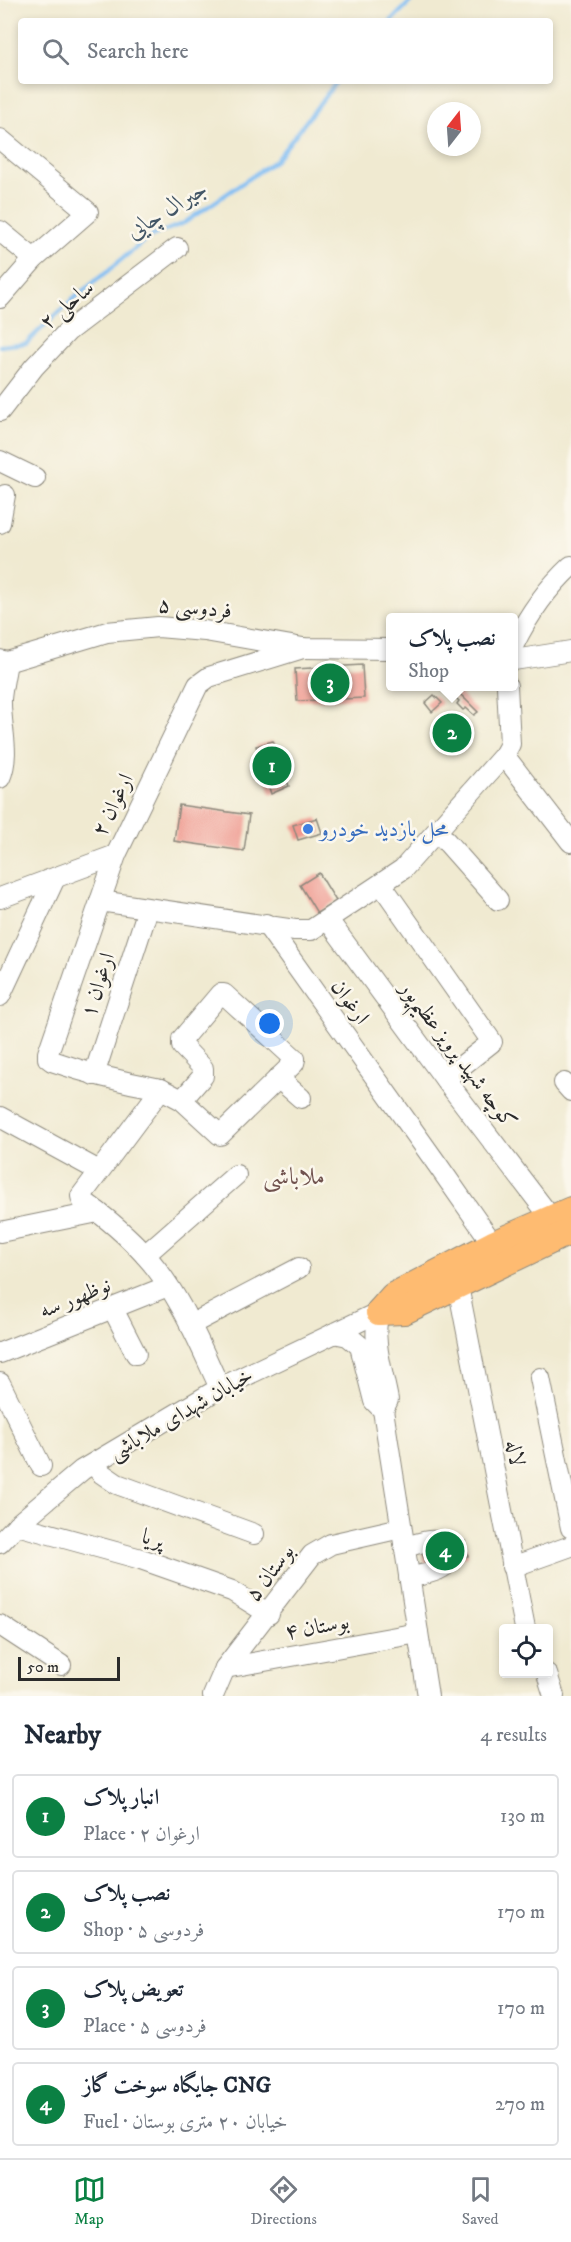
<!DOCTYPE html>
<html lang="en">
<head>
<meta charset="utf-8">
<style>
	:root { --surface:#fff; --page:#f2f2f3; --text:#1f2937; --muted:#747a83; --line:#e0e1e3; --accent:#0b8043 }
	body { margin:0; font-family:"IM FELL DW Pica",Amiri,serif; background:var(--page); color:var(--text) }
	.controls { position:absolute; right:18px; bottom:18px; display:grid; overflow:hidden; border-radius:6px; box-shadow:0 3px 9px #0003 }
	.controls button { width:54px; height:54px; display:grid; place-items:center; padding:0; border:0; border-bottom:2px solid var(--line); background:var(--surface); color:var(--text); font:30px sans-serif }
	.compass { position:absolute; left:427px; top:102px; width:54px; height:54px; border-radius:50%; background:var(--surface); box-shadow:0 3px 9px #0003; rotate:17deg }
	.scale { position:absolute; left:18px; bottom:15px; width:102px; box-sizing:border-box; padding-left:6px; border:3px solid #2b2b2b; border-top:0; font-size:16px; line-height:21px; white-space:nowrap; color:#2b2b2b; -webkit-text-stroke:4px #fbf7ec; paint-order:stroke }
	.you { position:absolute; left:270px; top:1024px; width:21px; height:21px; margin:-15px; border:4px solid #fff; border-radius:50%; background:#1a73e8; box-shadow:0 0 0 9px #1a73e833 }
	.badge { display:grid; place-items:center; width:39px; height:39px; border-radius:50%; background:var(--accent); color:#fff; font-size:20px; font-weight:700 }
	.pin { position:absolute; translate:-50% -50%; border:3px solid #fff; box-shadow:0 2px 6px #0006 }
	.popup { position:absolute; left:386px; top:613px; width:132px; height:78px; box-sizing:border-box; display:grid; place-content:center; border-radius:6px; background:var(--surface); filter:drop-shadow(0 2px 4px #0005); font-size:20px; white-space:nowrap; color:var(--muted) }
	.popup b { font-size:22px; color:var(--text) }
	.popup::after { content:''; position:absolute; left:50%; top:100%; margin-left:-12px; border:12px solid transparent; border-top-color:var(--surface) }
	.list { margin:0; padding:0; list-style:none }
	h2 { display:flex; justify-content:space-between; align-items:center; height:78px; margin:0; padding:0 24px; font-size:26px }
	h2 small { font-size:20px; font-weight:400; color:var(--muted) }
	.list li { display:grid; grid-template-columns:39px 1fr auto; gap:18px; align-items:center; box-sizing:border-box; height:84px; margin:0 12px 12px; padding:0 12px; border:2px solid var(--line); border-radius:6px }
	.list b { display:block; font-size:22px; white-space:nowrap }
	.list p { margin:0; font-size:20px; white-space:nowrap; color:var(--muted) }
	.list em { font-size:20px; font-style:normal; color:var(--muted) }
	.icon { flex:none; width:33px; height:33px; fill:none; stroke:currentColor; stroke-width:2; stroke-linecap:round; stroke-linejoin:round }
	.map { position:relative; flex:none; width:571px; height:1696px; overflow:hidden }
	.search { position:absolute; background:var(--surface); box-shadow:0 3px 9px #0003; left:18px; right:18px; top:18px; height:66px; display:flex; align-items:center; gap:15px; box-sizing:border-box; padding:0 21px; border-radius:6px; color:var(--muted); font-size:22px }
	.sheet { height:462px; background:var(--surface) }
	nav { display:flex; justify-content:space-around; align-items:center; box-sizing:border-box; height:84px; border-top:2px solid var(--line); background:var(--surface); font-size:16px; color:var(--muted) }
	nav a { display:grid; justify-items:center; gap:3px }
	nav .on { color:var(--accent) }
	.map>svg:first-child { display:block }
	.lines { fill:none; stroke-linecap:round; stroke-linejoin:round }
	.stream { stroke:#80bef4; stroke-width:4 }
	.building { fill:#ef998f }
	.minor-casing { stroke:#8e8a7e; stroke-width:22 }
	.major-casing { stroke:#8e8a7e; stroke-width:28 }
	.minor { stroke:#fff; stroke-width:20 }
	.major { stroke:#febb71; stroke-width:26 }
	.shop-dot { fill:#3f7fe0; stroke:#fbf7ec; stroke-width:2 }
	.labels { text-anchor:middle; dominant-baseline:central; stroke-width:5; stroke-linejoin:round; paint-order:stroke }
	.street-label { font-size:22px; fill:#2b2b2b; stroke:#fbf7ec }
	.shop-label { font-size:22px; fill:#366cbe; stroke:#fbf7ec; text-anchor:start }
	.water-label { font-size:24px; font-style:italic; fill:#445767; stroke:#fbf7ec }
	.neighbourhood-label { font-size:24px; fill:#70524e; stroke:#fbf7ec }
</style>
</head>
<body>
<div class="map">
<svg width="571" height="1696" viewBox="0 0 571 1696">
	<rect width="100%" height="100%" fill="#fbf7ec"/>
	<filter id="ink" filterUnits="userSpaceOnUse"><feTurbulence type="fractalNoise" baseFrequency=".0167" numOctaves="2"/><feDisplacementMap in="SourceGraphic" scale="12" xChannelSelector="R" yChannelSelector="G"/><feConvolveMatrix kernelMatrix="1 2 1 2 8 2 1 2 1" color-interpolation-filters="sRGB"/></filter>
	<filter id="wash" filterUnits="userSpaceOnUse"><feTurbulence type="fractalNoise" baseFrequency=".008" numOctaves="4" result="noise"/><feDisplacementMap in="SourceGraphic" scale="24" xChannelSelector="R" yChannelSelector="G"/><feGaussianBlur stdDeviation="1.35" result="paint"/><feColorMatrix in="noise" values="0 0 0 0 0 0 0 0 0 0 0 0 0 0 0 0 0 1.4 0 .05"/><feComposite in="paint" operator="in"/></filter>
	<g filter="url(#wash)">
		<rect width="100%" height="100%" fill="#f0ead1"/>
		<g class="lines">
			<g class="stream">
				<path d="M391 21 412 0"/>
				<path d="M0 346 26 343 71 301 149 237 184 223 276 160 337 81"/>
			</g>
		</g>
		<g id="blocks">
			<g class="building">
				<path d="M362 665 364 698 297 701 295 669Z"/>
				<path d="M455 689 478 712 474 715 466 708 463 710 457 704 459 701 450 693Z"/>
				<path d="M434 695 442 703 432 712 425 703Z"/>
				<path d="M454 717 462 726 452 739 443 728Z"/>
				<path d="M273 741 289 786 271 794 256 746Z"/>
				<path d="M179 805 249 815 244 851 174 841Z"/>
				<path d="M317 818 322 833 298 840 293 825Z"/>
				<path d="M319 873 336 901 317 913 300 885Z"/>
				<path d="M465 1541 468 1556 426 1565 422 1551Z"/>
			</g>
		</g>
	</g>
	<g filter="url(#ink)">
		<use href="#blocks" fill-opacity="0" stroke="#8e8a7e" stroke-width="1.5"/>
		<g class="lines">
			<defs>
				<g id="minor">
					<path d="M0 139 88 212 34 259 0 298"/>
					<path d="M0 231 34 259"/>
					<path d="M0 411 34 367 68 331 177 248"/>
					<path d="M0 461 35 478"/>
					<path d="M0 523 5 495"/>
					<path d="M514 644C529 614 546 589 571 566"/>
					<path d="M0 660 7 662 107 632 158 627 205 631 303 648 390 649"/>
					<path d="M514 660 571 651"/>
					<path d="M507 686 510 744 504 755 571 842"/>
					<path d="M0 778C11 753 0 726 1 699 2 687 5 674 7 662"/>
					<path d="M437 831 498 900"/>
					<path d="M381 884 492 1042 445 1079"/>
					<path d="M0 898 116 855"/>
					<path d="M100 901 295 930H311L403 869 504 755"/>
					<path d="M328 920 445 1079 551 1218"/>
					<path d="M266 924 437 1164 493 1244"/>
					<path d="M0 996 55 878"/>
					<path d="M94 1075 148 909"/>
					<path d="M278 1078 301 1098"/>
					<path d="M564 1083 571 1091"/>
					<path d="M161 1089 182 1100 220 1135 294 1063 295 1059 224 994H220L182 1039V1046L203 1068V1076L182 1100"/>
					<path d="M0 1117 99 1171"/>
					<path d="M0 1232 98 1212"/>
					<path d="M145 1255 236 1175"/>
					<path d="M458 1286 525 1628"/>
					<path d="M113 1309 136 1354"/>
					<path d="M379 1312C371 1339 383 1372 388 1400L383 1410"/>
					<path d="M190 1325 299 1268"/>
					<path d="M334 1333 348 1336 360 1346 374 1401 383 1410 428 1696"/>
					<path d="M0 1353 168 1286"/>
					<path d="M540 1378 571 1528"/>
					<path d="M0 1383 41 1466"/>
					<path d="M220 1388C199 1343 179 1292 145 1255 127 1235 104 1216 82 1200L81 1196 161 1089C122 1082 89 1074 52 1061L48 1058V1053L116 855 198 685 209 677 303 648"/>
					<path d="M94 1464 101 1473 117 1484 254 1534"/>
					<path d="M17 1525 141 1559 232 1591 269 1614"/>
					<path d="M0 1543 17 1525 82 1470 220 1388 379 1312"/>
					<path d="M405 1547C424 1542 436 1535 451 1549 453 1572 426 1573 409 1578"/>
					<path d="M512 1567 571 1546"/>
					<path d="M0 1625 61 1665"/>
					<path d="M225 1668 418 1633"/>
					<path d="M547 1674 554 1696"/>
					<path d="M213 1696 225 1668 312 1555 331 1544 401 1528"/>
				</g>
				<g id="major">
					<path d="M379 1312 393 1296 493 1244 571 1210"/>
					<path d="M379 1312 404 1311 571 1231"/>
				</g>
			</defs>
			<use href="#minor" class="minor-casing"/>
			<use href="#major" class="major-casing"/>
			<use href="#minor" class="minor"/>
			<use href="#major" class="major"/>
		</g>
	</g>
	<circle class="shop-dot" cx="308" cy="829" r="6"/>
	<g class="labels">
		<g class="street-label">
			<text transform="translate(67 305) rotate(-40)">ساحلی ۲</text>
			<text transform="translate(195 608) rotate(5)">فردوسی ۵</text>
			<text transform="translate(113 805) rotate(-64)">ارغوان ۲</text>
			<text transform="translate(98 985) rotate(-72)">ارغوان ۱</text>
			<text transform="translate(350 1002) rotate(54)">ارغوان</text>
			<text transform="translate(458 1055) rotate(53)">کوچه شهید پرویز عظیم‌پور</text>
			<text transform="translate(75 1298) rotate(-22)">نوظهور سه</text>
			<text transform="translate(181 1414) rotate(-30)">خیابان شهدای ملاباشی</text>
			<text transform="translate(515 1453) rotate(79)">لاله</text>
			<text transform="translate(153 1539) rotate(17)">پریا</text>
			<text transform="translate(270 1573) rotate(-53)">بوستان ۵</text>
			<text transform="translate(317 1627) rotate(-10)">بوستان ۴</text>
		</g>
		<g class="shop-label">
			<text x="320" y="829">محل بازدید خودرو</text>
		</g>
		<g class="water-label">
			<text transform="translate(167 210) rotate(-32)">جیرال چایی</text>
		</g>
		<g class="neighbourhood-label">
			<text x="294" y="1177">ملاباشی</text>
		</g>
	</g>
</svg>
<div class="controls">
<button><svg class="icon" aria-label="locate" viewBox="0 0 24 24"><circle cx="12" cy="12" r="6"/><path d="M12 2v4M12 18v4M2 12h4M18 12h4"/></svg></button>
</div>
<svg class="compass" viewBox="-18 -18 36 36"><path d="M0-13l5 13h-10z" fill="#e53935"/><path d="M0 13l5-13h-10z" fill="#747a83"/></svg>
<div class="scale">50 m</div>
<div class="you"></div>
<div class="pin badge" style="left:272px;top:766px">1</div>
<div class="pin badge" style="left:452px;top:733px">2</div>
<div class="popup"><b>نصب پلاک</b>Shop</div>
<div class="pin badge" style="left:330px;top:683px">3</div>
<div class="pin badge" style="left:445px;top:1551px">4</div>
<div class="search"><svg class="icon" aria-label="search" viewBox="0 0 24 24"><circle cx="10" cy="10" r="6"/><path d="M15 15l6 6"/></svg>Search here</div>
</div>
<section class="sheet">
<h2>Nearby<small>4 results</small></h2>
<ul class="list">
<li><span class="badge">1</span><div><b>انبار پلاک</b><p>Place · ارغوان ۲</p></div><em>130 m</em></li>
<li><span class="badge">2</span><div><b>نصب پلاک</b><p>Shop · فردوسی ۵</p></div><em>170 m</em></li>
<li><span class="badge">3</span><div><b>تعویض پلاک</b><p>Place · فردوسی ۵</p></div><em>170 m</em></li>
<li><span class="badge">4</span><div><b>جایگاه سوخت گاز CNG</b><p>Fuel · خیابان ۲۰ متری بوستان</p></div><em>270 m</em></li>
</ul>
</section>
<nav>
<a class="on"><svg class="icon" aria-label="map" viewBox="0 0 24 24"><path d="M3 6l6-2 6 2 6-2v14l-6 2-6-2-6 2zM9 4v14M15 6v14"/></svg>Map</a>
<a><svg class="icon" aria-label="directions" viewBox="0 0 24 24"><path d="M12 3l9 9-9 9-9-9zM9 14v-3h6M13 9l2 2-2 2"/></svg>Directions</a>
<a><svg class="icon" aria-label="saved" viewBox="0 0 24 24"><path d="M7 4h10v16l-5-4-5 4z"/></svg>Saved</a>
</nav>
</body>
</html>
